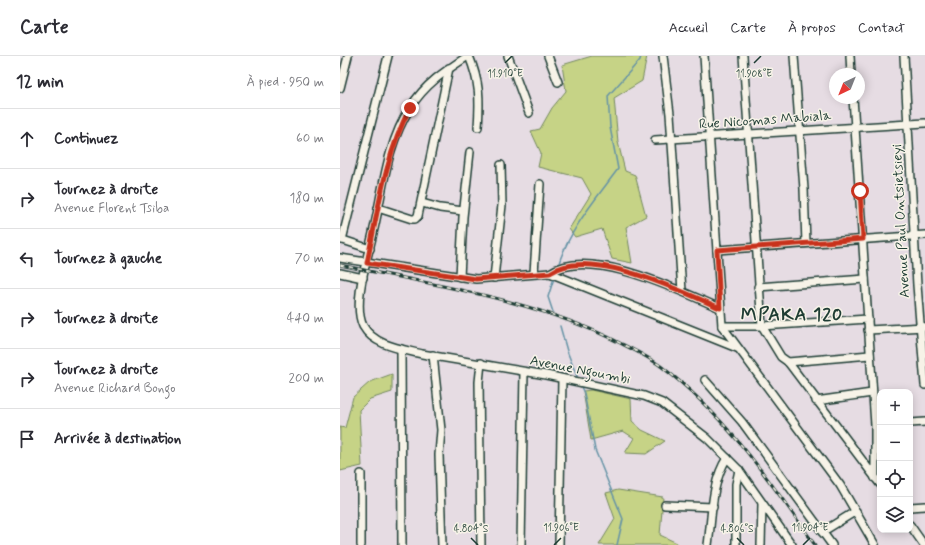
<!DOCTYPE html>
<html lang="fr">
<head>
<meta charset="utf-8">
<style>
	:root { --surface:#fff; --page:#f2f2f3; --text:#2b2b33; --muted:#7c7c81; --line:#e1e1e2 }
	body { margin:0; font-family:Mynerve,sans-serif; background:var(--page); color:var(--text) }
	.controls { position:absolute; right:12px; bottom:12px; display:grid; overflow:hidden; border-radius:8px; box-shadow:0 2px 10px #0003 }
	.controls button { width:36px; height:36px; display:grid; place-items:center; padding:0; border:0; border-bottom:1px solid var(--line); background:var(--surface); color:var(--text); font:20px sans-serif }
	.compass { position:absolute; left:489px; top:12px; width:36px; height:36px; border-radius:50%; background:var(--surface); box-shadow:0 2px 10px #0003; rotate:223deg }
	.stop { position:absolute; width:12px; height:12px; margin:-9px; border:3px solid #c8321e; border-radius:50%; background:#fff }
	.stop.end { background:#c8321e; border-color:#fff; box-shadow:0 1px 4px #0008 }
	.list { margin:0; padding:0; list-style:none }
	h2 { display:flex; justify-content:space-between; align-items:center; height:52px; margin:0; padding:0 16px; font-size:17px }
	h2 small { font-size:13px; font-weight:400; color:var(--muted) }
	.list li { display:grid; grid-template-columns:26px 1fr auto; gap:12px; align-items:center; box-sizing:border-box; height:60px; padding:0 16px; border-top:1px solid var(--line) }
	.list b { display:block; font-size:15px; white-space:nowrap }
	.list p { margin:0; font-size:13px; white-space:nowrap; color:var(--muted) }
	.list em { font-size:13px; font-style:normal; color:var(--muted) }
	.icon { flex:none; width:22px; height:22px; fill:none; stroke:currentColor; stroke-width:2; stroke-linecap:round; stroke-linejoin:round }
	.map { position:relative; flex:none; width:585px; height:489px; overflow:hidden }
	header { display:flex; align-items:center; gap:24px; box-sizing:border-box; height:56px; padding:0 20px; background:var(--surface); border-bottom:1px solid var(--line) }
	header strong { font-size:19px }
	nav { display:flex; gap:22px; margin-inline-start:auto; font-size:14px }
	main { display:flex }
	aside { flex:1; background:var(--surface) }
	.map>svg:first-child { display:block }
	.green { fill:#c6d386; stroke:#72885d }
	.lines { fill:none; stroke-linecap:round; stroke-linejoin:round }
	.stream { stroke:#6593a6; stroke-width:1.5 }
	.minor-casing { stroke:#1f3d34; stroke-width:10 }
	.minor { stroke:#f7f3e8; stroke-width:7 }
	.rail-casing { stroke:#1f3d34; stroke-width:3 }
	.rail { stroke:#f7f3e8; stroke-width:1.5; stroke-dasharray:4.5; stroke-linecap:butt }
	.route { stroke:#c8321e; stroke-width:5 }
	.ticks { fill:none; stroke:#1f3d34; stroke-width:1.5 }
	.labels { text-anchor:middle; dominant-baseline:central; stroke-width:3; stroke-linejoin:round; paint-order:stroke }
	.street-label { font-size:14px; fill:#1f3d34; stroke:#f7f3e8 }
	.district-label { font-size:18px; font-weight:bold; letter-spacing:1px; fill:#1f3d34; stroke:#f7f3e8 }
	.ticks-label { font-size:10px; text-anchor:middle; fill:#1f3d34; stroke:#f7f3e8; stroke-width:3; stroke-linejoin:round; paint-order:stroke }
</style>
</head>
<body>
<header>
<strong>Carte</strong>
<nav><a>Accueil</a><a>Carte</a><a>À propos</a><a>Contact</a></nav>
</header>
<main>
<aside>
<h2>12 min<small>À pied · 950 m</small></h2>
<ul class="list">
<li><svg class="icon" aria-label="ahead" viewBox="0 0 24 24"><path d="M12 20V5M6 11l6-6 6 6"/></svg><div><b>Continuez</b></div><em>60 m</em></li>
<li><svg class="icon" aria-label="right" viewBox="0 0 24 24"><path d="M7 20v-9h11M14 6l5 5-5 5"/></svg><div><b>Tournez à droite</b><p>Avenue Florent Tsiba</p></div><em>180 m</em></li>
<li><svg class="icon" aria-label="left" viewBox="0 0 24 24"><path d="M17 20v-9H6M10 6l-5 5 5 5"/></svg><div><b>Tournez à gauche</b></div><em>70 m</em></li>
<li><svg class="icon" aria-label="right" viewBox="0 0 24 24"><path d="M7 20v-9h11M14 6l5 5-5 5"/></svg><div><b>Tournez à droite</b></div><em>440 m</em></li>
<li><svg class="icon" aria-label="right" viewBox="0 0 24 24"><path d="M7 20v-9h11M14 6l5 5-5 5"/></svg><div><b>Tournez à droite</b><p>Avenue Richard Bongo</p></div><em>200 m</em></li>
<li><svg class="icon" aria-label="arrive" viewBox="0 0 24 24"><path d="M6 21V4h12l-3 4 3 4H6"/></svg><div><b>Arrivée à destination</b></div></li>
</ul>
</aside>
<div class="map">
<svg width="585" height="489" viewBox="0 0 585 489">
	<rect width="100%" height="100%" fill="#e6dce3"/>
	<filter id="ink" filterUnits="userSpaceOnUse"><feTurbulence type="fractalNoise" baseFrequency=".025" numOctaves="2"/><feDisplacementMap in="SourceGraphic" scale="8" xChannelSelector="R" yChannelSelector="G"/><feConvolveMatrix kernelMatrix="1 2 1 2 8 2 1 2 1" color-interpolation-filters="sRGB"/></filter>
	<g filter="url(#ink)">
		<g class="green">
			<path d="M252 0H307L302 25 274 42 278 86 285 115 295 119 306 160 286 171 292 207 272 203 262 173 235 181 229 173 251 138 242 122 198 111 201 97 191 75 200 73 212 52 226 35 222 9Z"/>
			<path d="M52 318V336L30 343 19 354 22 410 0 415V371L5 372 13 341 30 326Z"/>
			<path d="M251 334 291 343 292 365 302 374 325 385 306 398 285 397 294 382 283 375 251 384 243 335Z"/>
			<path d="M278 434 323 441 320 479 337 487 336 489H259L275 463 266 437Z"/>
		</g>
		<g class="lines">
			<g class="stream">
				<path d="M218 210C229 174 255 144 278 113L270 71 268 40 300 4 301 0"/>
				<path d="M213 256 208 241 214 222"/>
				<path d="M220 270 227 295 238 323"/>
				<path d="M240 329 244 337 255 394 283 463 277 489"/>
			</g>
			<defs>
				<g id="minor">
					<path d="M128 0C105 15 85 28 70 52 46 89 43 136 33 177 28 201 12 247 23 270 34 290 62 293 82 298L206 319 304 340 322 347 367 382 399 414 452 489"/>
					<path d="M129 0C140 27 140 43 138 71"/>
					<path d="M168 0 189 57"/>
					<path d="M208 0 218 26"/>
					<path d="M323 0 330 58 342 235"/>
					<path d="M364 0 382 270 500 429 535 489"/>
					<path d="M403 0 422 270 441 301 448 306 540 428"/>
					<path d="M454 0 464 133 466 187"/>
					<path d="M510 0 511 18"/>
					<path d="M564 0 577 229 585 329"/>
					<path d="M0 32 8 0"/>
					<path d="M513 42 535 369V422"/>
					<path d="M315 84 585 67"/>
					<path d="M82 147 100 152 123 155"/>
					<path d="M38 152 72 163H75L78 160 109 12"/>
					<path d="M0 183 30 193"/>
					<path d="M2 184 48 0"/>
					<path d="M377 194 585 179"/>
					<path d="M0 202 136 223 210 217 397 292"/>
					<path d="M0 217 23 222"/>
					<path d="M194 217 200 128"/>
					<path d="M210 217C250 190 340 235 380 252"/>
					<path d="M120 221 123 161 130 96"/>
					<path d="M154 222 162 149 161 109"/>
					<path d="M418 231 525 223"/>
					<path d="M382 270H422L528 263"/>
					<path d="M528 274 585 271"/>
					<path d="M61 293 62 489"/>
					<path d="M93 299 101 374 99 399 102 489"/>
					<path d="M448 306 530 299"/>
					<path d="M141 307 139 326 141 489"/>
					<path d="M365 324 402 366 492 489"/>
					<path d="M476 345 532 337"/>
					<path d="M570 367 585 366"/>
					<path d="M325 449 373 451"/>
					<path d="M570 451 585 450"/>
					<path d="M570 469 584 489"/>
					<path d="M482 476 516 455"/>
					<path d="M21 489V418"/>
					<path d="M181 489 184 316"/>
					<path d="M219 489 222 323"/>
					<path d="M368 489C372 461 371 426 387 402"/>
					<path d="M396 489V428L399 414"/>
					<path d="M421 489 422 448"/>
				</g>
			</defs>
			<use href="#minor" class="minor-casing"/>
			<use href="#minor" class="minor"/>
			<defs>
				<path id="rail" d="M0 209C93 229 194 243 280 287 294 294 309 301 322 311 386 360 429 424 475 489"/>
			</defs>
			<use href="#rail" class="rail-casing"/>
			<use href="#rail" class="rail"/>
		</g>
	</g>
	<g class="lines" filter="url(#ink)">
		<path class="route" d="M70 52C45 100 38 154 27 207L136 223 210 217C249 190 341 235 380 252L377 194 523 183 520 135"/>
	</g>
	<path class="ticks" d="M165 7 172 0M414 7 421 0M131 482 138 489M397 482 404 489M214 489 221 482M463 489 470 482"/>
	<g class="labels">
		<g class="street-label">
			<text transform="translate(425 64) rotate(-4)">Rue Nicomas Mabiala</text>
			<text transform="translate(561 165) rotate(-93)">Avenue Paul Ontsietsieyi</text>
			<text transform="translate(240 314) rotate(11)">Avenue Ngoumbi</text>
		</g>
		<g class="district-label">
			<text x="452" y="259">MPAKA 120</text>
		</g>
	</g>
	<g class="ticks-label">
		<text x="165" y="21">11.910°E</text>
		<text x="414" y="21">11.908°E</text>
		<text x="221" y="475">11.906°E</text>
		<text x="470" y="475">11.904°E</text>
		<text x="131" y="476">4.804°S</text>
		<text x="397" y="476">4.806°S</text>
	</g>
</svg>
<div class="controls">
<button>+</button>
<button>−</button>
<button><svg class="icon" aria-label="locate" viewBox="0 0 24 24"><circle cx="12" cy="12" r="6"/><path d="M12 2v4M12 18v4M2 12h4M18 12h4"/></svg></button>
<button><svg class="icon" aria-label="layers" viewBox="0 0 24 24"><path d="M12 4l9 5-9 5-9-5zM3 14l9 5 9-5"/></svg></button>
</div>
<svg class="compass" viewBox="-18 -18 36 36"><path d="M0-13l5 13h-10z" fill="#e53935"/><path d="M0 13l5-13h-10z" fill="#7c7c81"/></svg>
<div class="stop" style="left:520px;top:135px"></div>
<div class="stop end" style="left:70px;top:52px"></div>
</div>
</main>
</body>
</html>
